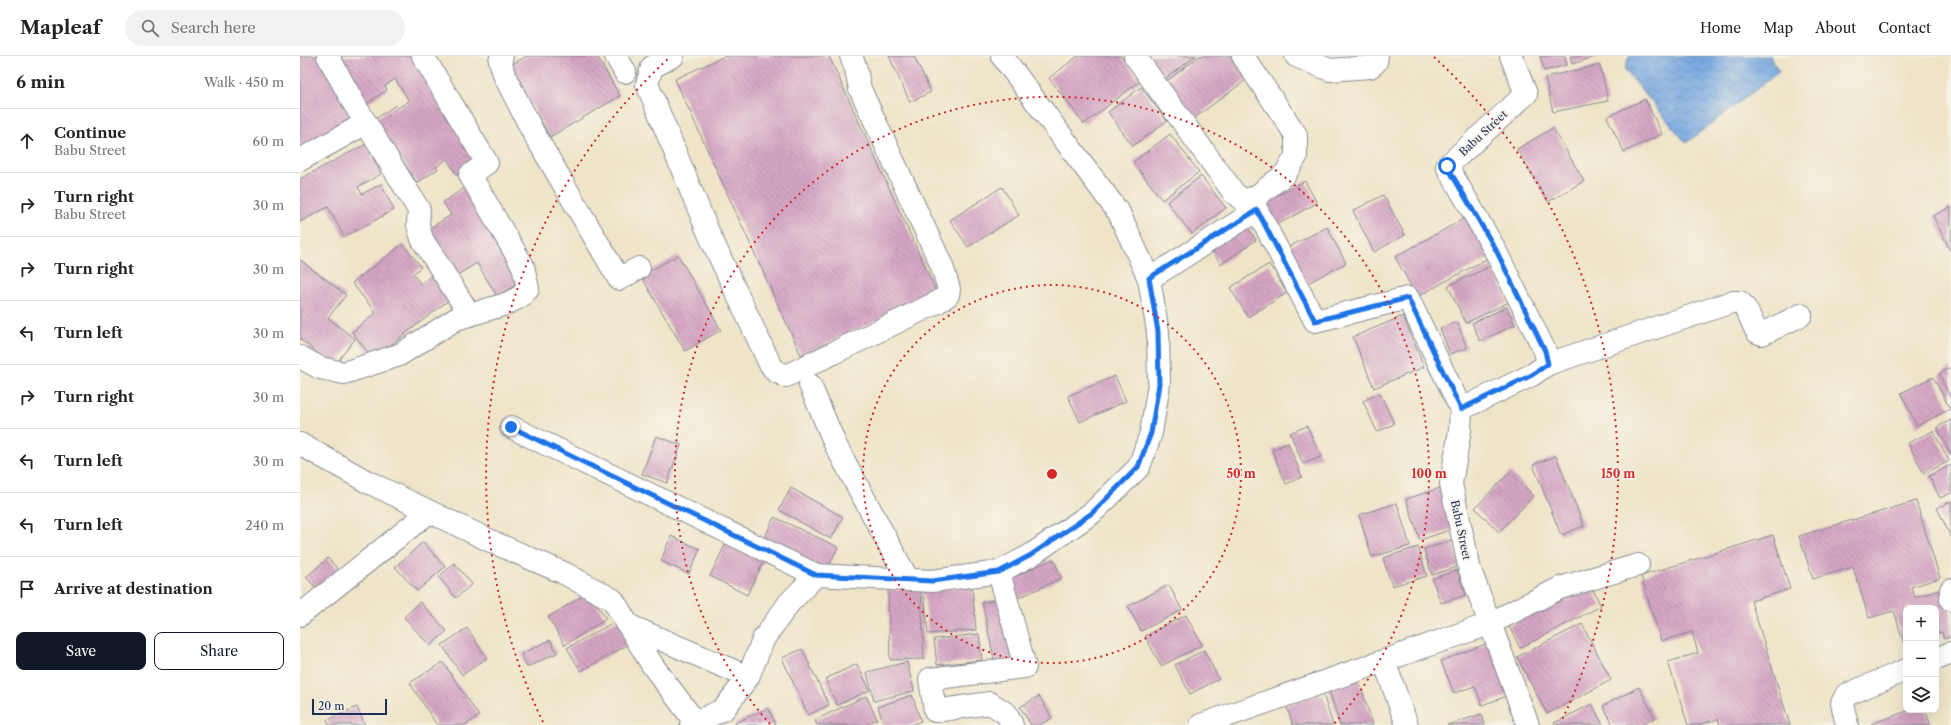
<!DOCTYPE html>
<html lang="en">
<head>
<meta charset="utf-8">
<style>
	:root { --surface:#fff; --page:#f2f2f2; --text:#222; --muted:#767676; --line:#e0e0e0; --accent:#111827 }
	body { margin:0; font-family:"Libre Caslon Text",serif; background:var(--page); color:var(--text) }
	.controls { position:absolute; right:12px; bottom:12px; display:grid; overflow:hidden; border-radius:8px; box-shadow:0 4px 16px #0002 }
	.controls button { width:36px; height:36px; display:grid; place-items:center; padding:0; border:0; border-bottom:1px solid var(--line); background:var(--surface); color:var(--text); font:20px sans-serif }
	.scale { position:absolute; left:12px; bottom:10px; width:75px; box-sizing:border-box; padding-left:4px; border:2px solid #1b2f5e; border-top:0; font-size:11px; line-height:14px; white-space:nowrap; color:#1b2f5e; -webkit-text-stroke:3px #f7f3e8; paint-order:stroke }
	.stop { position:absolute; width:12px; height:12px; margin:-9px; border:3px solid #1a73e8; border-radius:50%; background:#fff }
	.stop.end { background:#1a73e8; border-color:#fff; box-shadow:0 1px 4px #0008 }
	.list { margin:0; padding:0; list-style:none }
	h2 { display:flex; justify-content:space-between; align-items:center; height:52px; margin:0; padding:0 16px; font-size:17px }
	h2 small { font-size:13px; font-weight:400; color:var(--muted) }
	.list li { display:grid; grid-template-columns:26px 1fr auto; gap:12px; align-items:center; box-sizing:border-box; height:64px; padding:0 16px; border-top:1px solid var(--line) }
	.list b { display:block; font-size:15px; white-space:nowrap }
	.list p { margin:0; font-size:13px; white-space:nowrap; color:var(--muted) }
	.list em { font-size:13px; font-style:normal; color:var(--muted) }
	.actions { display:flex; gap:8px; padding:12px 16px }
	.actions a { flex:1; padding:9px 0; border:1px solid var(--accent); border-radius:8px; text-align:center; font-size:14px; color:var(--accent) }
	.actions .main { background:var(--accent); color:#fff }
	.icon { flex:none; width:22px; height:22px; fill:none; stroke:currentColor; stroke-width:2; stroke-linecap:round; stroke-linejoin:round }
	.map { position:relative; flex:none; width:1651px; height:669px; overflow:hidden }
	header { display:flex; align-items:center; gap:24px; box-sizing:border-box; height:56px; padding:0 20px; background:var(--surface); border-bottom:1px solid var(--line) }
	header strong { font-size:19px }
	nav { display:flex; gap:22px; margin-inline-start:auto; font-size:14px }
	.search { width:280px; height:36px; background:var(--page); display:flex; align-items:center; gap:10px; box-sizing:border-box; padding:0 14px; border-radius:22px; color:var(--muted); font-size:15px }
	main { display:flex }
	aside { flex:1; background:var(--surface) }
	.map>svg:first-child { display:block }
	.water { fill:url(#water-waves); stroke:#486a9e }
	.building { fill:url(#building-back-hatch) }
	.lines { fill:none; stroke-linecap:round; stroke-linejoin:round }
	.minor-casing { stroke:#858a92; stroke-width:24 }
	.minor { stroke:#fff; stroke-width:22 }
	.route { stroke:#1a73e8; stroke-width:5 }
	.ring { fill:none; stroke:#d62828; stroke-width:2; stroke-dasharray:2 4 }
	.labels { text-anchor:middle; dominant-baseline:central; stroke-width:3; stroke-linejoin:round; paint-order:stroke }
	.street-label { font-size:11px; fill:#1b2f5e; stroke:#f7f3e8 }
	.centre { fill:#d62828; stroke:#f7f3e8; stroke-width:2 }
	.ring-label { font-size:12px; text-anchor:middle; font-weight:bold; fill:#d62828; stroke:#f7f3e8; stroke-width:3; stroke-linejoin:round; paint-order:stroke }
</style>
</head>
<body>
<header>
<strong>Mapleaf</strong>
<div class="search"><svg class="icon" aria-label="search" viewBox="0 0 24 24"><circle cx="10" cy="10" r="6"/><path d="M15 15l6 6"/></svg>Search here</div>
<nav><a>Home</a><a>Map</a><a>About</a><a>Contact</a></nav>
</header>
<main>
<aside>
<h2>6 min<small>Walk · 450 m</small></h2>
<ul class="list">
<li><svg class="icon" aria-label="ahead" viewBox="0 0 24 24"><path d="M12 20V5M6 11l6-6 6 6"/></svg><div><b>Continue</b><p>Babu Street</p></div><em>60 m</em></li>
<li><svg class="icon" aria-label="right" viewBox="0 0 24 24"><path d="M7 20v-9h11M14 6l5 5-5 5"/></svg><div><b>Turn right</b><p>Babu Street</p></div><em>30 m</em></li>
<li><svg class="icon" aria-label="right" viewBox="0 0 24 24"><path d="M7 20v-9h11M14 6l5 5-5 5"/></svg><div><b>Turn right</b></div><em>30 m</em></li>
<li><svg class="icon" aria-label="left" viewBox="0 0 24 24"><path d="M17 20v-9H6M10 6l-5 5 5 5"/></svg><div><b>Turn left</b></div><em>30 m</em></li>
<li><svg class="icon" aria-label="right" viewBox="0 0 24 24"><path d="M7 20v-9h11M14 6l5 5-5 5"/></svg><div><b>Turn right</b></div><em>30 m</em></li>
<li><svg class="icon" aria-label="left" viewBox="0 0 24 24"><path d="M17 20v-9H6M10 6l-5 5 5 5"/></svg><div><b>Turn left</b></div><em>30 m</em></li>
<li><svg class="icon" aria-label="left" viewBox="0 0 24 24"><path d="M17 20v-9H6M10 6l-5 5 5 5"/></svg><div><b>Turn left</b></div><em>240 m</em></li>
<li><svg class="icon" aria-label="arrive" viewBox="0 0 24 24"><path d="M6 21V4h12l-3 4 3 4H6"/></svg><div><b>Arrive at destination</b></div></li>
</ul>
<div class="actions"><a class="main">Save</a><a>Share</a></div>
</aside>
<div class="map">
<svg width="1651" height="669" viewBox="0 0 1651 669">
	<defs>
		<pattern id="water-waves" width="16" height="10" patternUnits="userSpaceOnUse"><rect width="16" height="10" fill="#74a6df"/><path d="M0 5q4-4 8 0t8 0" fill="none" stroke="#5e88b8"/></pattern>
		<pattern id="building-back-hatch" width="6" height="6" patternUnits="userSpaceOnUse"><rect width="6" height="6" fill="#d6a6c4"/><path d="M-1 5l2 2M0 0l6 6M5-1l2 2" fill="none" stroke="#ad88a2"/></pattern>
	</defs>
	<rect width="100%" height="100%" fill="#f7f3e8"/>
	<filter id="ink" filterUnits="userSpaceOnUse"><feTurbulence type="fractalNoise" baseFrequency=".025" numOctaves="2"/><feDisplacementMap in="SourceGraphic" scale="8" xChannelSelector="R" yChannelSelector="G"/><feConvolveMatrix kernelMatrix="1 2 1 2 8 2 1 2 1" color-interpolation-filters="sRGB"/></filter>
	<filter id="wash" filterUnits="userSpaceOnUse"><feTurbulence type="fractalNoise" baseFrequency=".012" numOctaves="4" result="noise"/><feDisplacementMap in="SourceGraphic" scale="16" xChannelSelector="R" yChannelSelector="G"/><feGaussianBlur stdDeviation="0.9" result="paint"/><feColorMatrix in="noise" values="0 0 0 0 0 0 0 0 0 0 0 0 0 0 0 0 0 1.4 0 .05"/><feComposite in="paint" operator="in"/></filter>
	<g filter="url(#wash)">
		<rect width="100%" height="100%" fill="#efe4c7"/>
		<path class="water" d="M1329 0H1470L1479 16 1386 87 1325 14Z"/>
		<g id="blocks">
			<g class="building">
				<path d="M0 0H23L57 62 3 93 0 88Z"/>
				<path d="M36 0H116L182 103 157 119 147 103 136 111 138 113 117 127 75 63 96 49 98 52 109 45 95 23 85 30 87 34 66 48Z"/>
				<path d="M227 0H297L320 40 250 81 209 10Z"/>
				<path d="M425 0H529L637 237 501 299 375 23Z"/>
				<path d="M589 0H614L631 36 610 46Z"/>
				<path d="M778 0H821L840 25 784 68 749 22Z"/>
				<path d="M842 0H896L861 26Z"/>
				<path d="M900 0H934L950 21 893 63 864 27Z"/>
				<path d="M1240 0H1265L1267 9 1244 15Z"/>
				<path d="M1270 0H1298L1272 8Z"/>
				<path d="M1300 9 1308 45 1253 56 1245 21Z"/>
				<path d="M841 31 867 65 833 90 808 56Z"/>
				<path d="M1345 43 1362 78 1324 96 1307 61Z"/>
				<path d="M1253 72 1284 125 1248 146 1217 93Z"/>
				<path d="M870 78 899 116 862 144 833 106Z"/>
				<path d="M66 88 81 118 58 131 62 138 81 128 94 154 44 181 28 151 0 166V123Z"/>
				<path d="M901 120 926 152 892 178 867 146Z"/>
				<path d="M1005 125 1017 147 971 172 959 149Z"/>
				<path d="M166 131 224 224 197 240 177 207 154 221 125 175 151 159 143 146Z"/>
				<path d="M702 131 719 159 668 191 650 164Z"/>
				<path d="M1083 139 1105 179 1074 196 1053 155Z"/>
				<path d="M1651 151V196L1633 160Z"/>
				<path d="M1167 161 1190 201 1117 241 1095 201Z"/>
				<path d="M943 164 956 184 921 208 907 188Z"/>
				<path d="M1027 171 1046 207 998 232 979 196Z"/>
				<path d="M103 188 121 211 113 218 121 228 135 216 154 240 73 303 52 276 76 257 52 227Z"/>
				<path d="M378 199 421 274 385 295 341 220Z"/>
				<path d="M0 204 46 239 28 262 55 283 34 310 0 283Z"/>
				<path d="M969 208 987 237 948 261 930 232Z"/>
				<path d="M1191 210 1209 246 1166 267 1148 230Z"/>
				<path d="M1207 251 1215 269 1180 285 1172 267Z"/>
				<path d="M1103 260 1124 311 1074 332 1053 281Z"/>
				<path d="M1157 266 1167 292 1150 298 1140 272Z"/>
				<path d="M1651 311V343L1639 318Z"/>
				<path d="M815 320 826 345 780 366 768 340Z"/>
				<path d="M1633 321 1650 353 1617 370 1601 337Z"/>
				<path d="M1080 337 1094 368 1077 376 1063 345Z"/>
				<path d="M1651 364V399L1637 371Z"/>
				<path d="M1007 370 1021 401 1003 408 990 377Z"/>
				<path d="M1633 375 1649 405 1624 418 1608 387Z"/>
				<path d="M356 380 381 389 367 427 342 418Z"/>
				<path d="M988 387 1002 421 986 428 972 394Z"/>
				<path d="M1256 400 1284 470 1261 479 1233 409Z"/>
				<path d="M1651 409V437L1640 442 1629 420Z"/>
				<path d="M1210 416 1234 440 1199 476 1175 452Z"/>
				<path d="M491 432 543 461 531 483 479 454Z"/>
				<path d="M1140 432 1153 473 1120 484 1106 443Z"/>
				<path d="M1616 445 1640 522 1611 531 1615 541 1643 533 1651 559V581L1644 583 1642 576 1636 578V552H1606V587L1604 588 1594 555 1569 562 1553 511 1513 523 1499 480Z"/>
				<path d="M1651 445V481L1637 452Z"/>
				<path d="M1097 447 1110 490 1072 501 1059 459Z"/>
				<path d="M474 461 538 491 525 518 462 488Z"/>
				<path d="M1473 479 1490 533 1451 545 1490 669H1420L1418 663 1398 669H1388L1368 606 1398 597 1392 576 1361 585 1341 520Z"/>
				<path d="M371 480 400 493 389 518 361 505Z"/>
				<path d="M429 481 467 499 447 539 410 520Z"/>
				<path d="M1152 485 1160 510 1132 519 1124 493Z"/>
				<path d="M123 486 145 511 117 535 95 511Z"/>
				<path d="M1118 491 1127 520 1092 530 1083 502Z"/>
				<path d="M28 502 41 517 20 536 6 521Z"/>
				<path d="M753 503 762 522 718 542 710 523Z"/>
				<path d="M154 507 172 528 156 542 139 521Z"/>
				<path d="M1157 514 1166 539 1141 547 1132 523Z"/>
				<path d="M1290 528 1301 550 1220 592 1209 570Z"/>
				<path d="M869 529 882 554 841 575 828 550Z"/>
				<path d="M672 530 676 574 628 578 624 535Z"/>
				<path d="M621 533 624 603 590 604 588 534Z"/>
				<path d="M289 536 306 563 265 589 248 561Z"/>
				<path d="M702 543 715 608 696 612 682 546Z"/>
				<path d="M120 546 147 575 130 590 104 561Z"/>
				<path d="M886 559 902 589 861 610 845 580Z"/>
				<path d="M318 564 331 587 281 615 267 592Z"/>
				<path d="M1282 568 1311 624 1247 658 1217 601Z"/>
				<path d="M167 572 187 602 162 619 142 589Z"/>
				<path d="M679 578 682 604 637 609 634 583Z"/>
				<path d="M250 584 257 597 227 611 221 598Z"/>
				<path d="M1191 586 1210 639 1182 649 1175 630 1154 637 1141 605Z"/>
				<path d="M502 593 529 649 508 659 482 602Z"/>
				<path d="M904 594 919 623 890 638 875 609Z"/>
				<path d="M143 606 179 660 165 669H137L110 627Z"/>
				<path d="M607 606 614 635 574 645 567 616Z"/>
				<path d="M557 608 570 634 537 649 525 623Z"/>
				<path d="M1057 618 1073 669H1040L1027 628Z"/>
				<path d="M1339 631 1355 662 1341 669H1313L1303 650Z"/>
				<path d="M1023 638 1033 669H993L986 649Z"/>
				<path d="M612 639 621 665 611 669H584L578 651Z"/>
				<path d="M566 640 577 663 565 669H517L515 664Z"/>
				<path d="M739 640 752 662 740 669H731L720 651Z"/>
				<path d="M1292 648 1303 669H1255L1254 667Z"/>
				<path d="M57 651 65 669H29L27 664Z"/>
				<path d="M468 652 476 669H436L435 667Z"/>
				<path d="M1610 654H1625L1631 669H1572L1571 668Z"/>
				<path d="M1182 658 1185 669H1147Z"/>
			</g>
		</g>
	</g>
	<g filter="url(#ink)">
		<use href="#blocks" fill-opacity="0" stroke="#858a92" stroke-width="1"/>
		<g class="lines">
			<defs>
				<g id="minor">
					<path d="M28 0 53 46 119 154 118 169 122 183 170 259"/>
					<path d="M202 0 200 5 205 21 233 76 319 223 339 212"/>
					<path d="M316 0 325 16"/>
					<path d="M373 0 352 11 347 28 409 178 469 306 475 315 486 320 638 246 648 239 649 233 642 210 560 33 556 13 551 0"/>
					<path d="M835 0 934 137 944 145 957 140 985 118 996 101V79L943 0"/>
					<path d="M996 0 1030 14 1070 11 1076 6 1077 0"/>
					<path d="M1211 0 1226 38 1147 110 1195 194 1245 295 1248 308 1232 319 1161 353 1160 374 1151 428 1170 514 1228 669"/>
					<path d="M0 104 66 67"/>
					<path d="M849 223 957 154 1015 265 1108 242 1161 353"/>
					<path d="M0 301 20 312 44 317 99 299 156 263 206 248 220 241 228 233 223 210 170 119 187 107 123 0"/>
					<path d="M1248 308 1432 246H1440C1449 254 1451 266 1457 276L1462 278 1501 259"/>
					<path d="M510 329 536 390 608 524"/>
					<path d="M211 371 516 519"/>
					<path d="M0 388 66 425 197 488 264 517 313 544 353 610 396 667"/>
					<path d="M699 516 725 611 630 623 635 655 690 647 707 658 712 669"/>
					<path d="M1651 534V544"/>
					<path d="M0 559 129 456"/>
					<path d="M328 569 448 621"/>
					<path d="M1636 603 1651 597"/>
					<path d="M1084 605 1107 669"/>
					<path d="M391 669 424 653 448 621 464 582 489 547 516 519 632 525 699 516 731 499 792 457 839 411 851 377 859 328 858 276 849 223 819 157 702 0"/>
					<path d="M901 669 1189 568 1260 532 1338 509"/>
					<path d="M1547 669 1542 647 1546 639 1606 614"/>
				</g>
			</defs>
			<use href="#minor" class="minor-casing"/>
			<use href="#minor" class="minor"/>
		</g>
	</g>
	<g class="lines" filter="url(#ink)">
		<path class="route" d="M211 371 516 519 632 525 699 516 731 499 792 457 838 411 851 377 859 328 858 276 849 222 957 154 1015 265 1108 242 1161 353 1232 319 1248 308 1245 295 1196 194 1147 110"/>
	</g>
	<g class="ring">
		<circle cx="752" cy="418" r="189"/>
		<path d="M470 668A377 377 0 1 1 1034 668"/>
		<path d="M243 666A566 566 0 0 1 370 1M1134 1A566 566 0 0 1 1261 666"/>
	</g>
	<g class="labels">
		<g class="street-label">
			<text transform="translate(1183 77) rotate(-43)">Babu Street</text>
			<text transform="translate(1161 474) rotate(78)">Babu Street</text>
		</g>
	</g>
	<circle cx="752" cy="418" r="6" class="centre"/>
	<g class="ring-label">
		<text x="941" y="422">50 m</text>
		<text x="1129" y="422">100 m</text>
		<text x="1318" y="422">150 m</text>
	</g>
</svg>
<div class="controls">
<button>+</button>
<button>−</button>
<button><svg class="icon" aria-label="layers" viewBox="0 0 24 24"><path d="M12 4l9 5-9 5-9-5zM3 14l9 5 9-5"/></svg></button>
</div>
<div class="scale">20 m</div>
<div class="stop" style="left:1147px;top:110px"></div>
<div class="stop end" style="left:211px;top:371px"></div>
</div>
</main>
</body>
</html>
